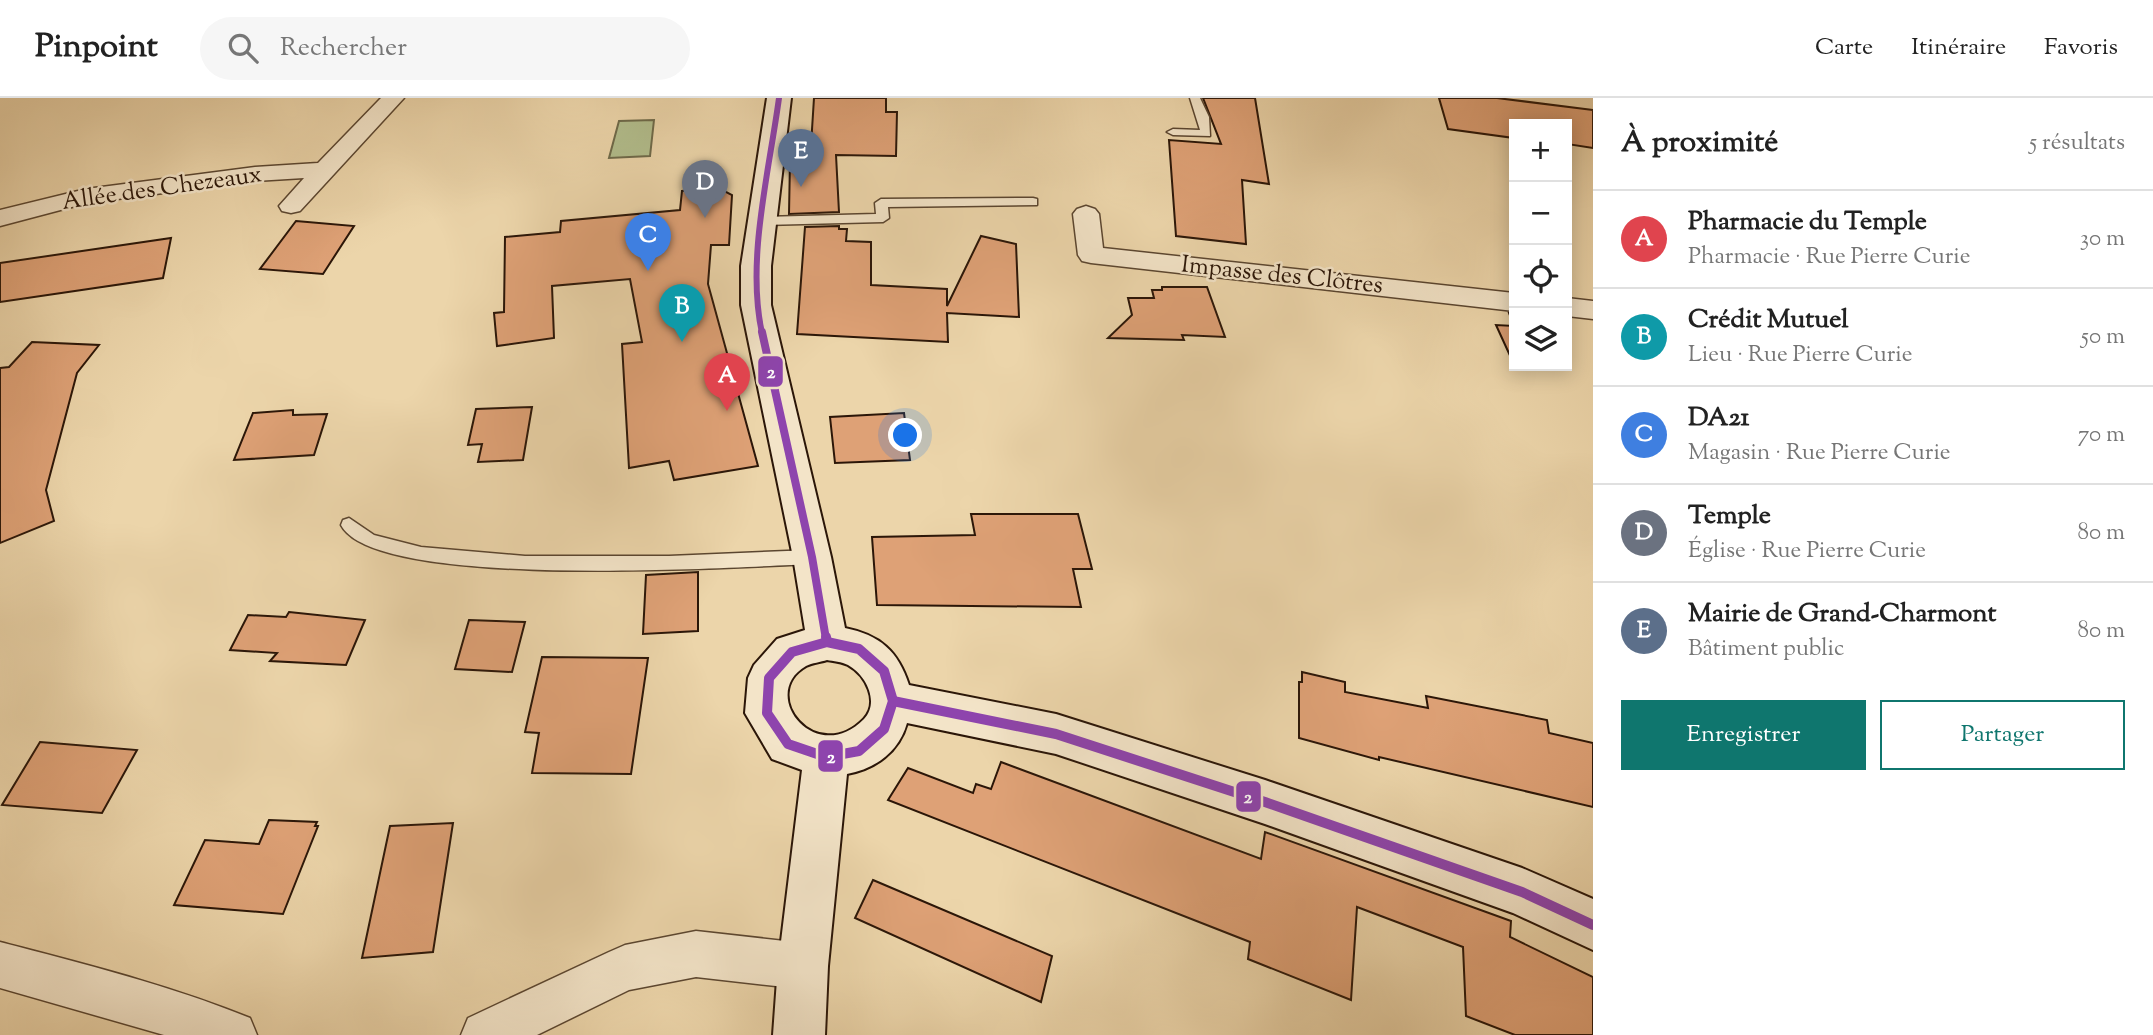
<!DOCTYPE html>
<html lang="fr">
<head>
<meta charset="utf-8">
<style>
	:root { --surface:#fff; --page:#f6f6f6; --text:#222; --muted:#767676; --line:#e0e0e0; --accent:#0f766e }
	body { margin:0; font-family:"Sorts Mill Goudy",serif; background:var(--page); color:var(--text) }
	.controls { position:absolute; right:21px; top:21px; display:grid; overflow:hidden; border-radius:0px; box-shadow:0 4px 18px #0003 }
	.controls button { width:63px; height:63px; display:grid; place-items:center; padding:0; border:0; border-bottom:2px solid var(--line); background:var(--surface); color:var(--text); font:35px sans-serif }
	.you { position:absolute; left:906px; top:338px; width:24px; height:24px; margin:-18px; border:5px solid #fff; border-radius:50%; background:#1a73e8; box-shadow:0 0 0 10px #1a73e833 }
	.badge { display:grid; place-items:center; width:46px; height:46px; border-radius:50%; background:var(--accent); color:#fff; font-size:23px; font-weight:700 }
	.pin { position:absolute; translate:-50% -58px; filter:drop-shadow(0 2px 4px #0008) }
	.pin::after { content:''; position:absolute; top:37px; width:24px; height:21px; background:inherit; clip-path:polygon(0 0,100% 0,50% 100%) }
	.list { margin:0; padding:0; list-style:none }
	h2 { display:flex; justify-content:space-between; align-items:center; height:91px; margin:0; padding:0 28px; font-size:30px }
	h2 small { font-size:23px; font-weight:400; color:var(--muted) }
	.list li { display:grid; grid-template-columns:46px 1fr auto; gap:21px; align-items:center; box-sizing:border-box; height:98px; padding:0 28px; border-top:2px solid var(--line) }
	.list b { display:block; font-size:26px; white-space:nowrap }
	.list p { margin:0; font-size:23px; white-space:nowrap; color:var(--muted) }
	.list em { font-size:23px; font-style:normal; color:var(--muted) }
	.actions { display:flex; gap:14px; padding:21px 28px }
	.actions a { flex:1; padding:16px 0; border:2px solid var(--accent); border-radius:0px; text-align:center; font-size:24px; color:var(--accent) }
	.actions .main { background:var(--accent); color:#fff }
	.icon { flex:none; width:38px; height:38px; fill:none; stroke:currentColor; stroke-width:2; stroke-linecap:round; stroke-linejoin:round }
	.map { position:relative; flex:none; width:1593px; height:937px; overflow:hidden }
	header { display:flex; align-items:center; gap:42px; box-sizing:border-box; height:98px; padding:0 35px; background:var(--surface); border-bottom:2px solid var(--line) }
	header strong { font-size:33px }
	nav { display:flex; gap:38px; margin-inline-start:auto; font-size:24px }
	.search { width:490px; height:63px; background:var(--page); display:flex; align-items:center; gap:18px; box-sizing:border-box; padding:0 24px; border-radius:38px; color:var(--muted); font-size:26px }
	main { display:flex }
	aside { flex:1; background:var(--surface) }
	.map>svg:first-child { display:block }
	.green { fill:#b2be8d; stroke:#6e6a4a; stroke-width:2 }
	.building { fill:#dea176; stroke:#2b1608; stroke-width:2 }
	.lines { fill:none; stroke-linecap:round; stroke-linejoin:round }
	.lane-casing { stroke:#5b4630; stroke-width:3 }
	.street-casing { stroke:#5b4630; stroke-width:3 }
	.secondary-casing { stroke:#2b1608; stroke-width:4 }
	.lane { fill:#f3e4c8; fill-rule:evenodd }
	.street { fill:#f3e4c8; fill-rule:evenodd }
	.secondary { fill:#f3e4c8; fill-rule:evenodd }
	.bus-1-far2-casing { stroke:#f3e4c8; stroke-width:10 }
	.bus-1-far1-casing { stroke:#f3e4c8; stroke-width:13 }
	.bus-1-casing { stroke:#f3e4c8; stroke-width:16 }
	.bus-1-far2 { stroke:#8e44ad; stroke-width:6 }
	.bus-1-far1 { stroke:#8e44ad; stroke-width:8 }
	.bus-1 { stroke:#8e44ad; stroke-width:10 }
	.labels { text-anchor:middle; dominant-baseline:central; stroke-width:5; stroke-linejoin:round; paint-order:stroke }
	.far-street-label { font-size:24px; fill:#2b1608; stroke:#f3e4c8 }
	.line-badge { stroke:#f3e4c8; stroke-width:2.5 }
	.badge-label { font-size:19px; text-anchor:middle; font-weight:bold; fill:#fff }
</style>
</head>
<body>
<header>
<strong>Pinpoint</strong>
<div class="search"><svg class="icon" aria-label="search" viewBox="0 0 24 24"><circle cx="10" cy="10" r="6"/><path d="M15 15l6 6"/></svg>Rechercher</div>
<nav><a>Carte</a><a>Itinéraire</a><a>Favoris</a></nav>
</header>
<main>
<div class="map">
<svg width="1593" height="937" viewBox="0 0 1593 937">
	<rect width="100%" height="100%" fill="#ecd5aa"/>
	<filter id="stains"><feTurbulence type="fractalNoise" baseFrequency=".00286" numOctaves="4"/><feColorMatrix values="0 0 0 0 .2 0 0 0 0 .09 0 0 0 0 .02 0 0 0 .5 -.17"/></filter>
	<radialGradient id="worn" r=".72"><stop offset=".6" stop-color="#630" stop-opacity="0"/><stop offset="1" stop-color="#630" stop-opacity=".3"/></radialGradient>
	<path class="green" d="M654 22 650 58 609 60 619 23Z"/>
	<g class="building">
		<path d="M814 0H886V14H897L896 58 836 57 839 114 789 116 790 63H810Z"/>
		<path d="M1203 0H1255L1269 86 1242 82 1246 146 1176 138 1169 42 1221 46Z"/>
		<path d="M1439 0H1497L1593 12V50L1567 46V26H1514V40L1448 31Z"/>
		<path d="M707 84 732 97 729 147H711L708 186 758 368 674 382 669 363 629 370 622 246 642 244 630 181 552 188 554 240 497 248 494 215 504 214 505 139 560 134 561 123 680 112 682 93 694 92Z"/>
		<path d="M296 123 354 128 323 176 260 171Z"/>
		<path d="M839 128V131H847L846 143 871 144V187L947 191V208L981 138 1016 146 1019 219 947 215 948 244 797 236 805 129Z"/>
		<path d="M171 140 163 180 0 204V165Z"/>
		<path d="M1162 189H1207L1225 239 1182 237 1184 242 1108 240 1132 217 1128 200H1154L1152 192H1162Z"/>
		<path d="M1509 215H1514V262H1512L1496 227 1514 228Z"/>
		<path d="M32 244 99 247 77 275 46 392 54 423 0 445V270L9 269Z"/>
		<path d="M532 309 523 362 478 364 482 346 468 347 476 311Z"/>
		<path d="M293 312V317L327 316 314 357 234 362 253 315Z"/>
		<path d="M904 315 910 362 835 365 830 319Z"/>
		<path d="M971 416H1078L1092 471H1073L1081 509 877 507 872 439 975 437Z"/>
		<path d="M698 474V533L643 536 646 477Z"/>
		<path d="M289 514 365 522 346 567 270 563 277 555 230 552 248 517 286 519Z"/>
		<path d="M469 522 525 524 512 574 455 571Z"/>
		<path d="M542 559 648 560 631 676 532 675 539 635 525 634Z"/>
		<path d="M1302 574 1345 584V594L1428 610 1426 598 1547 622 1549 635 1593 645V709L1379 659V662L1299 640V584H1302Z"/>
		<path d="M40 644 137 652 102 715 2 707Z"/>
		<path d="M1001 664 1261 761 1265 734 1511 823 1510 839 1593 879V937H1515L1466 918 1463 849 1357 809 1351 902 1248 861 1250 844 888 702 908 670 973 695 976 686 991 691Z"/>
		<path d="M269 722 317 724 315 728H318L283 816 174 807 205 742 259 746Z"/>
		<path d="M453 725 433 854 362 860 390 728Z"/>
		<path d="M873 782 1052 858 1041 904 855 820Z"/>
	</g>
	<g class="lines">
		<defs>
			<g id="lane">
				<path d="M1190 0H1200L1209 19 1210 38 1173 37 1167 34 1173 31 1200 32Z"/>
				<path d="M1033 100 1037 101V107L888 109 889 120 883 124 763 127 757 123 763 119 876 116 875 105 881 101Z"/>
				<path d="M349 420 374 437 421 449 525 458H669L812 452 818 454 821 459 818 464 812 466C736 469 375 493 341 427L343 422Z"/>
			</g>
			<g id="street">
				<path d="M381 0H404L300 113 291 115 282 113 279 108 304 80 255 83 87 105 0 128V112L86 91 255 69 318 65Z"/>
				<path d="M1086 108 1095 111 1099 116 1103 150 1514 195V213L1091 165 1082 163 1078 157 1073 116 1077 111Z"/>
				<path d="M1567 200 1593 203V221L1567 218Z"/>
				<path d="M696 833 803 845 819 852 826 868 819 884 803 891 696 879 629 892 537 937H461L468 920 609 854 625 847Z"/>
				<path d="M0 844C84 866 169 887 250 920L257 937H164L0 890Z"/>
			</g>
			<path id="secondary" d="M767 0H791L771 168V207L831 459 845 530C880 537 898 553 909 587L1056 616 1265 682 1522 770 1593 801V852L1513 815 1265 726 1056 656 907 625C899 654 875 671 847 676L828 868 825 937H773L778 868 802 672 772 661 745 615 748 580 754 567 777 541 805 532 793 459 741 207V168ZM827 562C833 563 842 564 848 567 866 577 880 604 864 621 816 670 757 596 806 568 812 565 821 564 827 562Z"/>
		</defs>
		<use href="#lane" class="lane-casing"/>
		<use href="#street" class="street-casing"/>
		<use href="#secondary" class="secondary-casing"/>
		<use href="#lane" class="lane"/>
		<use href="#street" class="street"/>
		<use href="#secondary" class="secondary"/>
		<defs>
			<path id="bus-1-far2" d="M762 235C746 163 769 74 779 0"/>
			<path id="bus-1-far1" d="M762 234 812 459 826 541"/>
			<g id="bus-1">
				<path d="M826 539 827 544"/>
				<path d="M827 544 859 551 884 573 893 603 884 631 859 653 826 659 788 646 767 615 769 580 792 554Z"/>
				<path d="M893 603 1056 636 1265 704 1522 794 1593 827"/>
			</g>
		</defs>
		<use href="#bus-1-far2" class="bus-1-far2-casing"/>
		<use href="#bus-1-far1" class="bus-1-far1-casing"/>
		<use href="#bus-1" class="bus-1-casing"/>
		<use href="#bus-1-far2" class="bus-1-far2"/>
		<use href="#bus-1-far1" class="bus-1-far1"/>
		<use href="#bus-1" class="bus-1"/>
	</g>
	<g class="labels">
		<g class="far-street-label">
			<text transform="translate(162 91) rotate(-8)">Allée des Chezeaux</text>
			<text transform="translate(1282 178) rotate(6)">Impasse des Clôtres</text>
		</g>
	</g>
	<g class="line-badge">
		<rect x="757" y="257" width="27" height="33" rx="7" fill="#8e44ad"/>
		<rect x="817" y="641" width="27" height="34" rx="7" fill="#8e44ad"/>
		<rect x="1235" y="682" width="27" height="33" rx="7" fill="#8e44ad"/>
	</g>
	<g class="badge-label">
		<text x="771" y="280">2</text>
		<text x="831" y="665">2</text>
		<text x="1248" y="705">2</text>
	</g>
	<rect width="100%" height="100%" filter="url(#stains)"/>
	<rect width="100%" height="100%" fill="url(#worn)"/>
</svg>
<div class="controls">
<button>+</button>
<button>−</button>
<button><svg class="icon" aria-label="locate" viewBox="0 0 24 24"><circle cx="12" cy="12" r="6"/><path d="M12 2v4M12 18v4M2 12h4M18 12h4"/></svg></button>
<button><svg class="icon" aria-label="layers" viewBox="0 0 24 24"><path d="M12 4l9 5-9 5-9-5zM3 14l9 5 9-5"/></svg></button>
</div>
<div class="you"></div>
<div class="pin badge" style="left:727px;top:313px;background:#e0444e">A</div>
<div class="pin badge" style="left:682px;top:244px;background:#0f9aa8">B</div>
<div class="pin badge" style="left:648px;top:173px;background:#3f7fe0">C</div>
<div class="pin badge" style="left:705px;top:120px;background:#6b7280">D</div>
<div class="pin badge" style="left:801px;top:89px;background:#5c6f8a">E</div>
</div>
<aside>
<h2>À proximité<small>5 résultats</small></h2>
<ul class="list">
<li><span class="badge" style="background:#e0444e">A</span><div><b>Pharmacie du Temple</b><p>Pharmacie · Rue Pierre Curie</p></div><em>30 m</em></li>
<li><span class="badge" style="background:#0f9aa8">B</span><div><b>Crédit Mutuel</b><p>Lieu · Rue Pierre Curie</p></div><em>50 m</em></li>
<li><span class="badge" style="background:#3f7fe0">C</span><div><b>DA21</b><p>Magasin · Rue Pierre Curie</p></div><em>70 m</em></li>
<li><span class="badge" style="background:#6b7280">D</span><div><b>Temple</b><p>Église · Rue Pierre Curie</p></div><em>80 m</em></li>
<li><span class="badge" style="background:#5c6f8a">E</span><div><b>Mairie de Grand-Charmont</b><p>Bâtiment public</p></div><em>80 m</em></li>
</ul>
<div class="actions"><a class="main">Enregistrer</a><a>Partager</a></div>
</aside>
</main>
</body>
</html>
